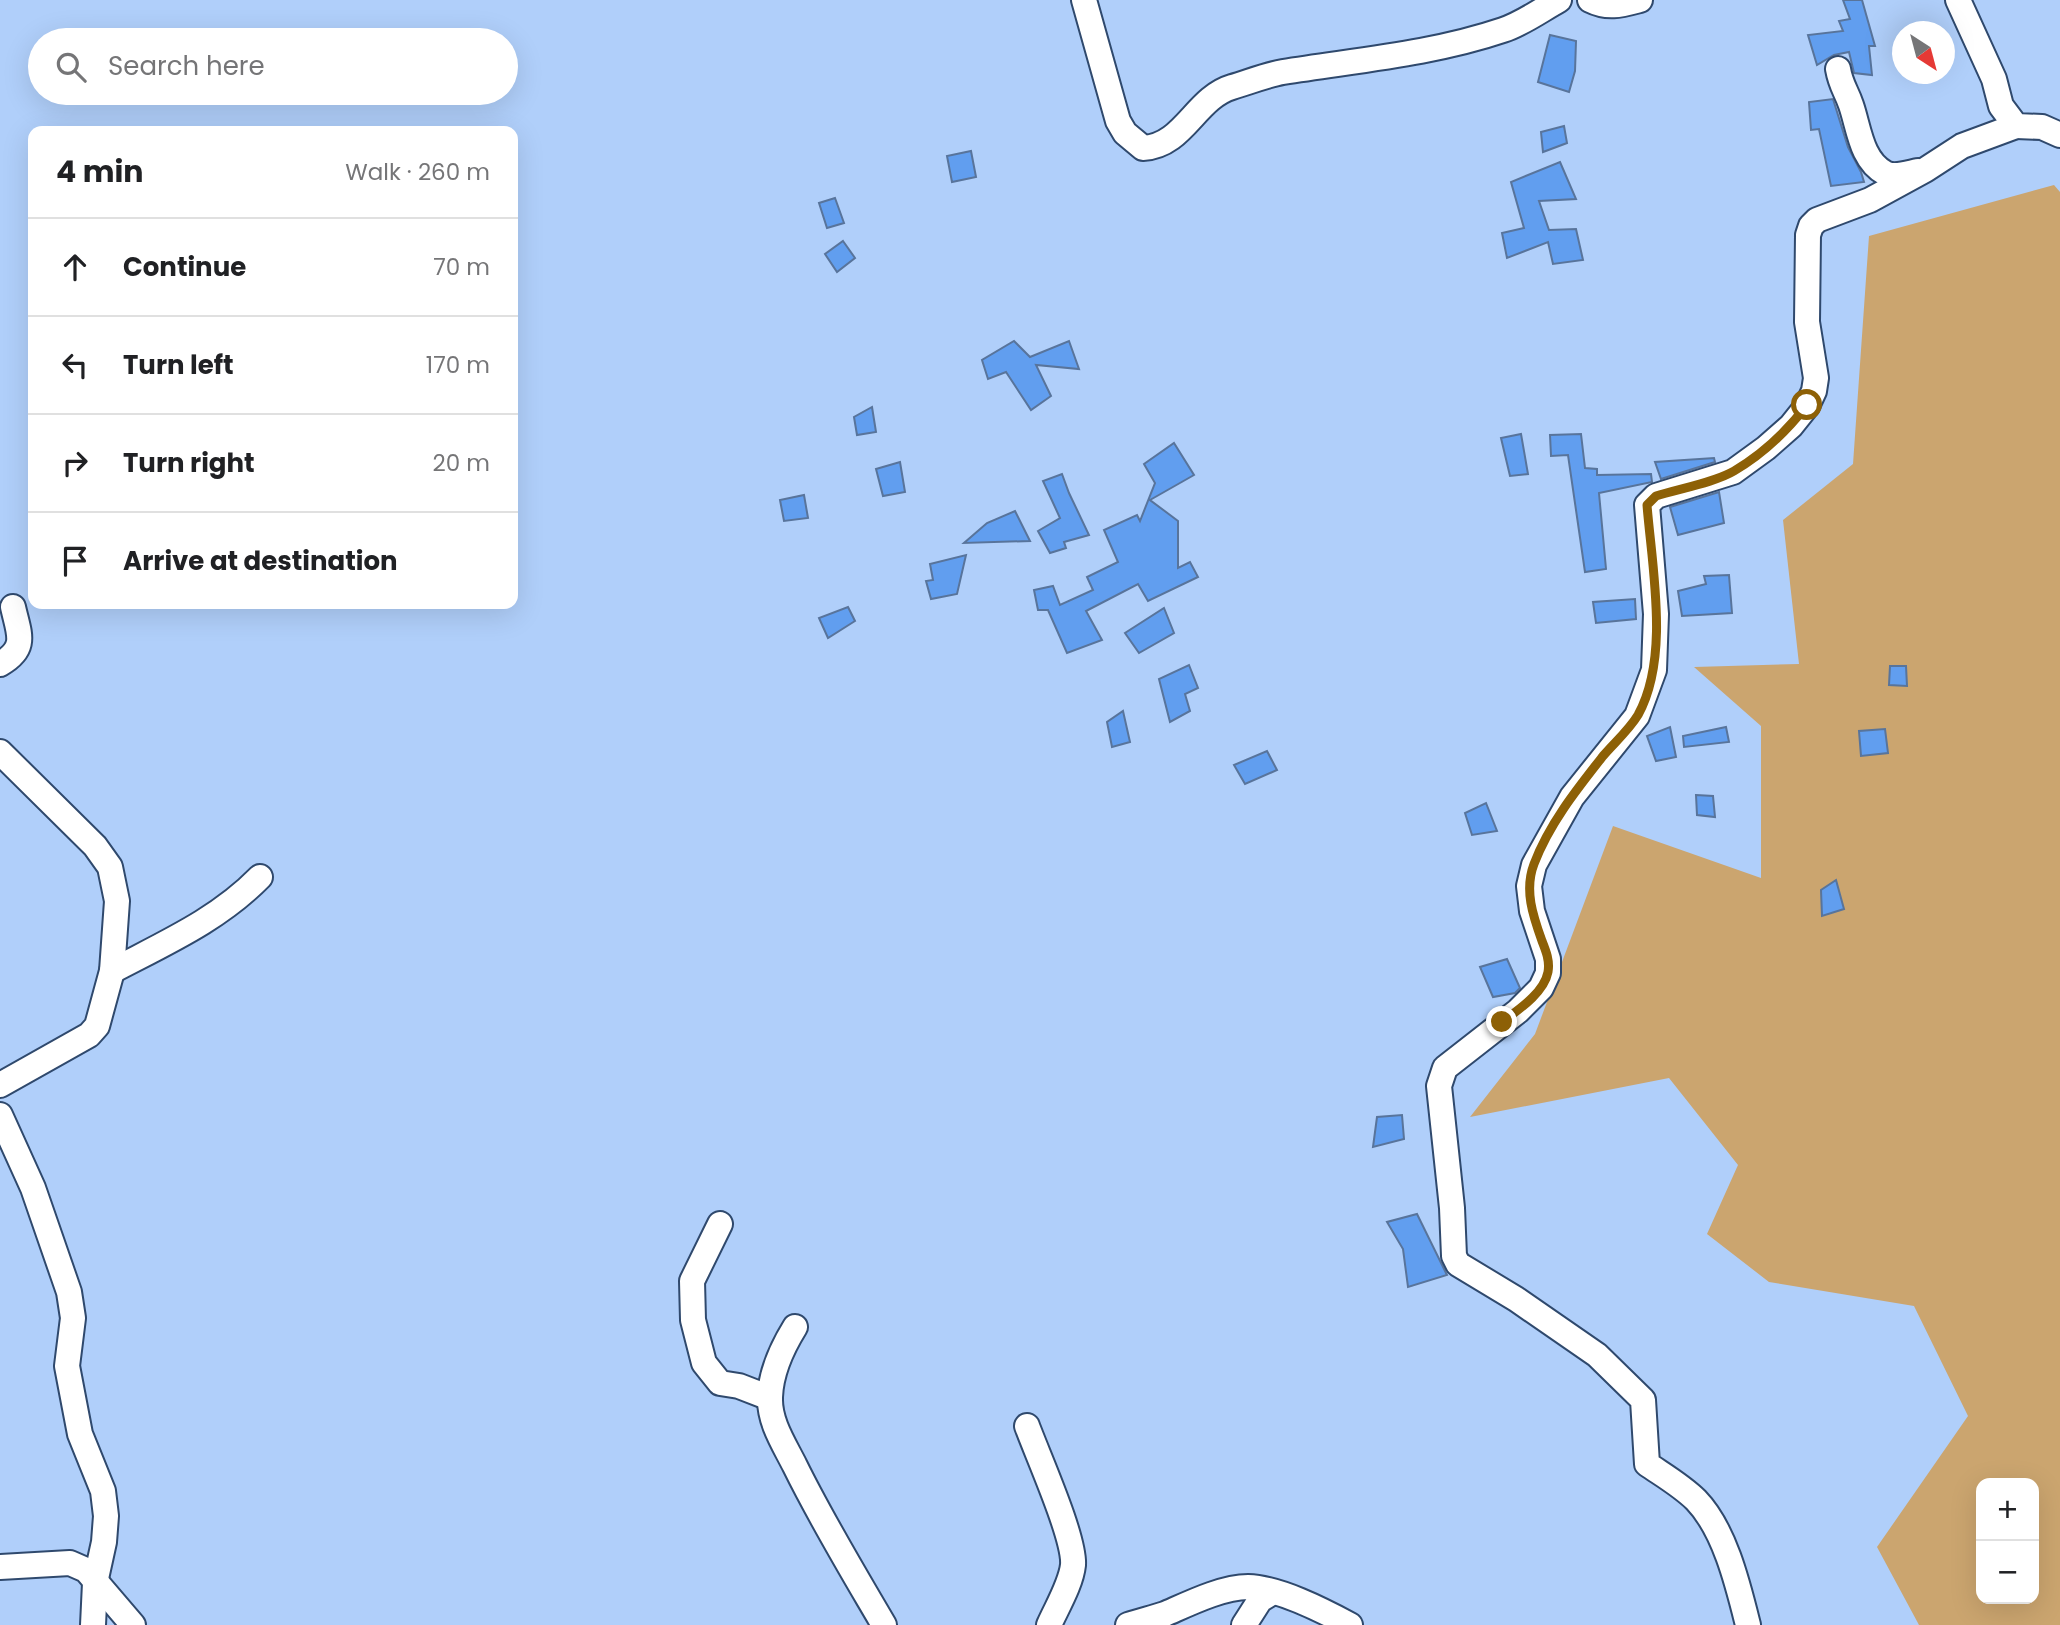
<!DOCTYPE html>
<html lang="en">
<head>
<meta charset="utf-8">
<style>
	:root { --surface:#fff; --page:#f6f6f6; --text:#202124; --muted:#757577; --line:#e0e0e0 }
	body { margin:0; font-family:Poppins,sans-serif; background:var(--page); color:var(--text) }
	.controls { position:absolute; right:21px; bottom:21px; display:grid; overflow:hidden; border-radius:14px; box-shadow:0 7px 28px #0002 }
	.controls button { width:63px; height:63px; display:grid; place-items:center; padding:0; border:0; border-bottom:2px solid var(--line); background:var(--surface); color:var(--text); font:35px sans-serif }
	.compass { position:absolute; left:1892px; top:21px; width:63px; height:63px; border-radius:50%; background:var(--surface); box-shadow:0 7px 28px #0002; rotate:144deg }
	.stop { position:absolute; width:21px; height:21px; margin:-16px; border:5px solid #8d6006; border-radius:50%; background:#fff }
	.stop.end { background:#8d6006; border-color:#fff; box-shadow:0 2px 7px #0008 }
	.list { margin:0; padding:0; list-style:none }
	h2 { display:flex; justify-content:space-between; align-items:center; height:91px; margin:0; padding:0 28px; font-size:30px }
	h2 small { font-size:23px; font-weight:400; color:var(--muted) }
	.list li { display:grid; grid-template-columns:46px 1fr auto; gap:21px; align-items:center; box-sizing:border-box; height:98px; padding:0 28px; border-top:2px solid var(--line) }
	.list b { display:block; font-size:26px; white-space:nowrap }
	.list em { font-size:23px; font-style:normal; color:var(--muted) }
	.icon { flex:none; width:38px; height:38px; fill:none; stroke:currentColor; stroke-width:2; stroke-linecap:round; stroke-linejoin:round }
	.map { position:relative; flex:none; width:2060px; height:1625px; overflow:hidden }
	.search { position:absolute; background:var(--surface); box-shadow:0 7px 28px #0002; left:28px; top:28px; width:490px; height:77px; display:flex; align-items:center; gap:18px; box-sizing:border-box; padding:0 24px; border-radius:38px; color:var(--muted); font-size:26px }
	.panel { position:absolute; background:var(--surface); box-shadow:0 7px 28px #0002; left:28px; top:126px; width:490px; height:483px; border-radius:14px }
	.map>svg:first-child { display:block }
	.green { fill:#cba56f; fill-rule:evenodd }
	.building { fill:#619eef; stroke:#58749b; stroke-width:2 }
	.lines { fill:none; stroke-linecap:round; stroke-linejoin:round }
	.minor-casing { stroke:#2f496d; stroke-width:28 }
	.minor { stroke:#fff; stroke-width:24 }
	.route { stroke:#8d6006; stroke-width:9 }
</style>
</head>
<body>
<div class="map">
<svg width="2060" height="1625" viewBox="0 0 2060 1625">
	<rect width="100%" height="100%" fill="#b0cffa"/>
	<path class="green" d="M2054 185 2060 192V1625H1919L1877 1547 1968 1416 1914 1306 1769 1282 1707 1234 1738 1165 1669 1078 1470 1117 1535 1034 1613 826 1761 878V726L1694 667 1799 664 1783 520 1853 464 1869 236ZM1981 1483H2034V1599H1981Z"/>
	<g class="building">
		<path d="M1843 0H1862L1875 46H1869L1872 75 1854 73 1849 52 1834 55 1817 65 1808 35 1843 31 1839 21 1850 19Z"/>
		<path d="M1550 35 1576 41 1575 71 1569 92 1538 82Z"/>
		<path d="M1833 99 1848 147 1861 172 1864 182 1831 186 1819 129 1811 130 1809 102Z"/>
		<path d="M1564 126 1567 143 1543 152 1541 132Z"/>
		<path d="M971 151 976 177 952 182 947 156Z"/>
		<path d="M1560 162 1576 199 1539 201 1549 230 1576 229 1583 260 1553 264 1548 242 1507 258 1502 233 1524 228 1511 182Z"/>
		<path d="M835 198 844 223 827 228 819 203Z"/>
		<path d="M843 241 855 258 837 272 825 254Z"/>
		<path d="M1014 341 1030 357 1069 341 1079 369 1036 365 1051 396 1031 410 1006 372 988 379 982 360Z"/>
		<path d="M872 407 876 432 857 435 854 417Z"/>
		<path d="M1521 434 1528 474 1510 476 1501 438Z"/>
		<path d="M1581 434 1585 468 1597 469V475L1651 474 1652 482 1599 493 1606 569 1585 572 1568 455 1551 456 1550 435Z"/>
		<path d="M1174 443 1194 475 1150 500 1178 521V568L1190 562 1198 577 1148 601 1138 584 1086 611 1102 640 1067 653 1048 610H1038L1034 590 1053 586 1060 605 1093 590 1087 577 1118 562 1104 530 1137 515 1140 521 1155 483 1144 464Z"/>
		<path d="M1714 458 1715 462 1661 479 1655 462Z"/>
		<path d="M900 462 905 492 883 496 876 469Z"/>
		<path d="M1062 474 1069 493 1089 535 1064 542 1066 548 1050 553 1038 531 1060 518 1043 481Z"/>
		<path d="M1719 492 1724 523 1678 535 1670 507Z"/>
		<path d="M804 495 808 518 784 521 780 500Z"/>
		<path d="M1015 511 1030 541 964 543 987 523Z"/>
		<path d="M966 555 957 594 931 599 926 581 933 580 930 564Z"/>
		<path d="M1729 575 1732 613 1682 616 1678 591 1706 584 1704 576Z"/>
		<path d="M1635 599 1636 619 1596 623 1593 602Z"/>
		<path d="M848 607 855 621 828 638 819 618Z"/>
		<path d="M1164 608 1174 633 1139 653 1125 633Z"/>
		<path d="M1189 665 1198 688 1185 694 1190 711 1170 722 1159 679Z"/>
		<path d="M1890 666H1906L1907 686 1889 685Z"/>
		<path d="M1123 711 1130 742 1112 747 1107 722Z"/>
		<path d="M1670 727 1676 757 1656 761 1647 736Z"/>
		<path d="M1726 727 1729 742 1684 747 1683 736Z"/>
		<path d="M1885 729 1888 753 1861 756 1859 731Z"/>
		<path d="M1267 751 1277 770 1245 784 1234 765Z"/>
		<path d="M1696 795 1713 796 1715 817 1697 815Z"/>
		<path d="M1486 803 1497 831 1472 835 1465 813Z"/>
		<path d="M1836 880 1844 909 1822 916 1821 890Z"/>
		<path d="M1507 959 1520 988 1515 993 1493 997 1480 967Z"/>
		<path d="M1402 1115 1404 1139 1373 1147 1377 1117Z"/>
		<path d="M1417 1214 1447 1275 1408 1287 1403 1249 1387 1222Z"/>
	</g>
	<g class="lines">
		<defs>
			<g id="minor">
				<path d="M1084 0 1118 121 1125 133 1143 148C1184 146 1195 98 1232 87 1249 82 1266 75 1283 72 1357 60 1432 54 1503 30 1522 24 1541 10 1559 0"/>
				<path d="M1590 0C1608 9 1621 5 1640 0"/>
				<path d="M1958 0 1994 79 2001 106 2016 126 2042 127 2060 135"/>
				<path d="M1838 69C1841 86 1846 90 1851 105 1859 128 1861 160 1885 173 1894 178 1908 173 1918 171"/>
				<path d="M0 664C28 648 19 634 13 607"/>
				<path d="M0 752 95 846 110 867 117 901 112 971 97 1026 89 1035 0 1085"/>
				<path d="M112 971C165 943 218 920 260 877"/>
				<path d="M0 1115 33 1188 69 1292 73 1318 67 1366 80 1434 103 1491 106 1516 104 1542 95 1583 93 1625"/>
				<path d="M720 1224 692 1281 693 1320 704 1363 720 1383 739 1386 770 1398"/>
				<path d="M795 1327C782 1348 771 1371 770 1397 769 1422 784 1444 795 1466 822 1521 853 1572 884 1625"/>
				<path d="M1027 1426C1038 1456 1075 1538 1073 1565 1071 1584 1057 1607 1049 1625"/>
				<path d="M0 1567 70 1563 86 1570 133 1625"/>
				<path d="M1128 1625C1140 1621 1153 1618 1165 1614 1188 1604 1222 1587 1248 1587 1279 1588 1322 1610 1350 1625"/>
				<path d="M1244 1625 1260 1600 1273 1592"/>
				<path d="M1748 1625C1738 1585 1725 1530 1696 1500 1682 1486 1663 1475 1647 1464L1643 1400 1597 1355 1516 1299 1458 1264 1454 1256 1452 1208 1439 1086 1445 1068 1518 1011 1541 988 1548 973V959L1532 911 1529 886 1534 865 1572 797 1637 716 1654 670 1656 614 1647 505 1656 496 1733 472 1766 448 1791 426 1807 406 1814 391 1816 378 1807 322 1808 235 1811 226 1817 220 1870 200 1925 170 1962 146 2016 126"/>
			</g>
		</defs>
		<use href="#minor" class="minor-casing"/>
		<use href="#minor" class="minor"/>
	</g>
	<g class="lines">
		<path class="route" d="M1502 1022C1518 1010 1544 993 1548 972 1550 961 1546 951 1542 941 1533 916 1524 890 1534 864 1549 824 1577 789 1603 756 1614 743 1629 730 1638 715 1670 657 1652 568 1647 505L1656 496C1678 489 1716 482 1734 471 1763 454 1787 431 1807 405"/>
	</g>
</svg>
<div class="controls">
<button>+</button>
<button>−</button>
</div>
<svg class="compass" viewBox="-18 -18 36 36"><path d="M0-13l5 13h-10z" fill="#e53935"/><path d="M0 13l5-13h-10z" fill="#757577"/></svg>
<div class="stop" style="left:1807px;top:405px"></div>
<div class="stop end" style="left:1502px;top:1022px"></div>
<div class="search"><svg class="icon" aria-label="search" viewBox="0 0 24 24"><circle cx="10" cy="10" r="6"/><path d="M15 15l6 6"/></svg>Search here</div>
<section class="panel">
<h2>4 min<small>Walk · 260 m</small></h2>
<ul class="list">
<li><svg class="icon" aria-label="ahead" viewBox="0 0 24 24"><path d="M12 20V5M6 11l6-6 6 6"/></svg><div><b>Continue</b></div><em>70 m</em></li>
<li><svg class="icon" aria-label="left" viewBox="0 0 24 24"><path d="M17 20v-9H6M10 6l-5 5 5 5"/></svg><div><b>Turn left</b></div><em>170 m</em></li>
<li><svg class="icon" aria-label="right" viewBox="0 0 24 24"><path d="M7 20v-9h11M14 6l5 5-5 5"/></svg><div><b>Turn right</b></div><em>20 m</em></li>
<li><svg class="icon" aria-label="arrive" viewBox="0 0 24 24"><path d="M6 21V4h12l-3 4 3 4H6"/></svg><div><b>Arrive at destination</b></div></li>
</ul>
</section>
</div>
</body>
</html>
